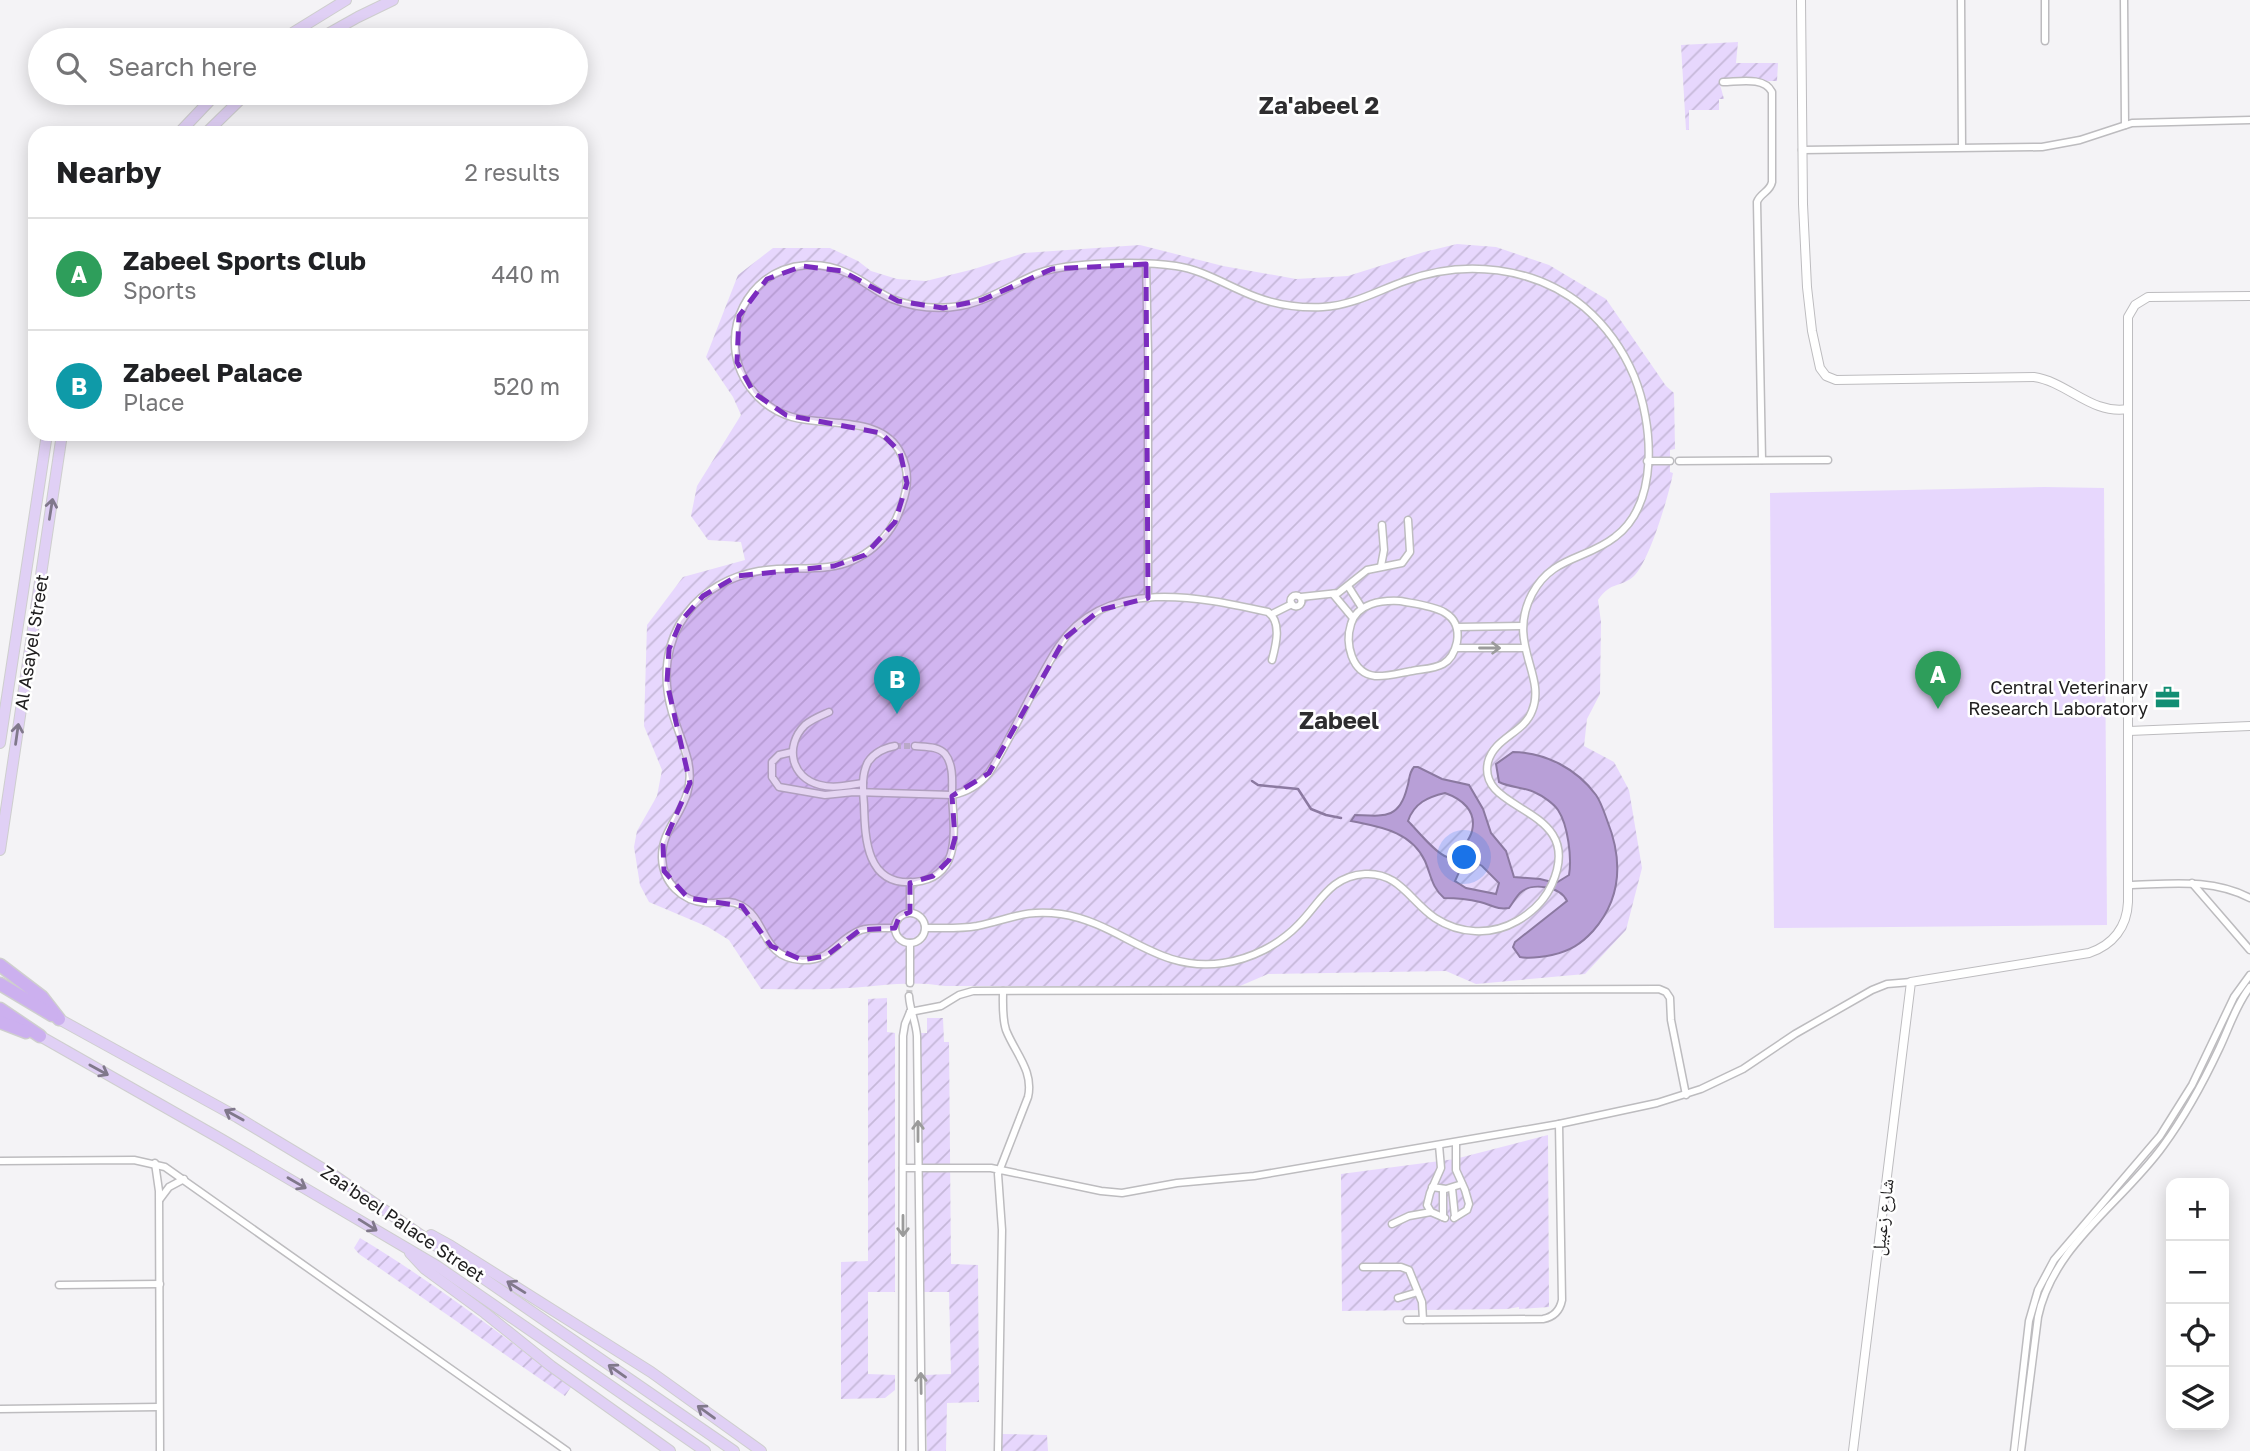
<!DOCTYPE html>
<html lang="en">
<head>
<meta charset="utf-8">
<style>
	:root { --surface:#fff; --page:#f6f6f6; --text:#202124; --muted:#757577; --line:#e0e0e0; --accent:#118e73 }
	body { margin:0; font-family:"Golos Text","Noto Naskh Arabic",sans-serif; background:var(--page); color:var(--text) }
	.controls { position:absolute; right:21px; bottom:21px; display:grid; overflow:hidden; border-radius:14px; box-shadow:0 4px 18px #0003 }
	.controls button { width:63px; height:63px; display:grid; place-items:center; padding:0; border:0; border-bottom:2px solid var(--line); background:var(--surface); color:var(--text); font:35px sans-serif }
	.you { position:absolute; left:1465px; top:858px; width:24px; height:24px; margin:-18px; border:5px solid #fff; border-radius:50%; background:#1a73e8; box-shadow:0 0 0 10px #1a73e833 }
	.badge { display:grid; place-items:center; width:46px; height:46px; border-radius:50%; background:var(--accent); color:#fff; font-size:23px; font-weight:700 }
	.pin { position:absolute; translate:-50% -58px; filter:drop-shadow(0 2px 4px #0008) }
	.pin::after { content:''; position:absolute; top:37px; width:24px; height:21px; background:inherit; clip-path:polygon(0 0,100% 0,50% 100%) }
	.list { margin:0; padding:0; list-style:none }
	h2 { display:flex; justify-content:space-between; align-items:center; height:91px; margin:0; padding:0 28px; font-size:30px }
	h2 small { font-size:23px; font-weight:400; color:var(--muted) }
	.list li { display:grid; grid-template-columns:46px 1fr auto; gap:21px; align-items:center; box-sizing:border-box; height:112px; padding:0 28px; border-top:2px solid var(--line) }
	.list b { display:block; font-size:26px; white-space:nowrap }
	.list p { margin:0; font-size:23px; white-space:nowrap; color:var(--muted) }
	.list em { font-size:23px; font-style:normal; color:var(--muted) }
	.icon { flex:none; width:38px; height:38px; fill:none; stroke:currentColor; stroke-width:2; stroke-linecap:round; stroke-linejoin:round }
	.map { position:relative; flex:none; width:2250px; height:1451px; overflow:hidden }
	.search { position:absolute; background:var(--surface); box-shadow:0 4px 18px #0003; left:28px; top:28px; width:560px; height:77px; display:flex; align-items:center; gap:18px; box-sizing:border-box; padding:0 24px; border-radius:38px; color:var(--muted); font-size:26px }
	.panel { position:absolute; background:var(--surface); box-shadow:0 4px 18px #0003; left:28px; top:126px; width:560px; height:315px; border-radius:21px }
	.map>svg:first-child { display:block }
	.park { fill:#e7d7fd }
	.garden { fill:url(#garden-furrows) }
	.water { fill:#b89fd7; stroke:#8b79a0; stroke-width:2; fill-rule:evenodd }
	.lines { fill:none; stroke-linecap:round; stroke-linejoin:round }
	.stream { stroke:#8b79a0; stroke-width:2.5 }
	.minor-tunnel { stroke:#cac9cb; stroke-width:6; stroke-dasharray:6 3; stroke-linecap:butt }
	.minor-casing { stroke:#bdbcbf; stroke-width:9 }
	.tertiary-casing { stroke:#bdbcbf; stroke-width:10 }
	.primary-casing { stroke:#cecece; stroke-width:12 }
	.motorway-casing { stroke:#cecece; stroke-width:15 }
	.minor { stroke:#fff; stroke-width:6 }
	.tertiary { stroke:#fff; stroke-width:8 }
	.primary { stroke:#e0d0f5; stroke-width:10 }
	.motorway { stroke:#ccb0ef; stroke-width:12 }
	.oneway { stroke:#80788b }
	.oneway2 { stroke:#9b9b9b }
	.marked { fill:#7b2cbf; fill-opacity:0.2; stroke:#7b2cbf; stroke-width:5; stroke-dasharray:14 9; stroke-linejoin:round }
	.labels { text-anchor:middle; dominant-baseline:central; stroke-width:5; stroke-linejoin:round; paint-order:stroke }
	.street-label { font-size:18px; fill:#212021; stroke:#fff }
	.poi-label { font-size:18px; fill:#212021; stroke:#fff; text-anchor:end }
	.district-label { font-size:24px; font-weight:bold; fill:#2e2d2f; stroke:#fff }
</style>
</head>
<body>
<div class="map">
<svg width="2250" height="1451" viewBox="0 0 2250 1451">
	<defs>
		<pattern id="garden-furrows" width="10" height="10" patternUnits="userSpaceOnUse" patternTransform="scale(1.75)"><rect width="10" height="10" fill="#e7d7fd"/><path d="M-1 1l2-2M0 10L10 0M9 11l2-2" fill="none" stroke="#c6b8d9"/></pattern>
	</defs>
	<rect width="100%" height="100%" fill="#f4f3f6"/>
	<path class="park" d="M2044 487 2104 488 2107 925 1774 928 1770 493Z"/>
	<g class="garden">
		<path d="M1738 42 1736 63H1778L1777 81H1719L1724 99H1719V110H1689V130H1686L1681 45Z"/>
		<path d="M1457 244 1496 247 1549 265 1606 299 1666 386 1674 393 1675 449 1670 450V472L1673 473C1669 495 1649 562 1634 576 1619 589 1612 580 1598 600L1601 622 1600 694 1587 719 1584 746 1614 762 1629 790 1642 868 1626 930 1585 974 1476 984 1446 971 1268 974 1240 986H945C908 980 883 986 848 988 819 990 790 989 761 989L729 940 708 927 649 902 640 885 634 847 637 831 657 796 662 770 644 726 647 625 683 577 745 560 741 542 708 540 691 516 697 486 741 415 733 397 706 357 738 275 773 248H830L858 261 871 271 897 279 926 281 974 269 1024 253 1140 245 1223 266 1296 279 1348 276 1424 252Z"/>
		<path d="M887 998V1032L895 1033V1292H868V1374L895 1375V1390L885 1398 841 1399V1262L868 1261V999Z"/>
		<path d="M927 1018H943L944 1042H949L951 1264 978 1265 979 1402 947 1403 946 1451H927L925 1375 951 1374 949 1292H924L920 1033H927Z"/>
		<path d="M1548 1135 1549 1307 1519 1309V1307L1507 1309 1342 1311 1341 1174 1455 1159Z"/>
		<path d="M360 1238C435 1283 501 1335 571 1387L565 1396 359 1254 354 1248Z"/>
		<path d="M1002 1434 1047 1435 1048 1451H1002Z"/>
	</g>
	<path class="water" d="M1513 752C1545 752 1577 769 1596 795 1601 802 1604 812 1607 820 1623 860 1622 898 1593 931 1581 944 1570 951 1552 955 1542 957 1531 959 1520 957L1513 947 1515 942 1567 901C1560 886 1531 882 1520 893 1516 897 1512 904 1509 908 1497 910 1492 905 1480 902 1468 899 1457 898 1444 898 1432 888 1431 875 1425 861 1411 831 1380 827 1351 821L1355 815C1383 816 1399 820 1407 788 1410 780 1408 774 1414 767H1418L1442 779 1469 785 1483 809 1491 833 1506 851 1514 877 1540 879 1556 883 1569 875C1572 858 1568 825 1558 810 1554 804 1543 796 1536 793 1525 787 1511 788 1499 782L1496 764ZM1445 793C1462 799 1477 811 1472 831 1470 840 1462 847 1459 856 1455 857 1451 858 1447 857 1436 854 1417 830 1408 821 1414 803 1428 797 1445 793ZM1472 860 1482 866 1499 883 1496 894 1466 888 1455 881 1460 870Z"/>
	<g class="lines">
		<path class="stream" d="M1252 781 1258 785 1298 789 1311 809 1326 815 1341 818"/>
		<g class="minor-tunnel">
			<path d="M895 746H915"/>
			<path d="M909 996 910 983"/>
		</g>
		<defs>
			<g id="minor">
				<path d="M1961 0 1962 147"/>
				<path d="M2045 0V41"/>
				<path d="M2124 0 2125 125"/>
				<path d="M1723 82C1738 82 1764 76 1772 92V182C1770 192 1760 193 1757 202L1762 460"/>
				<path d="M1802 150 2042 147 2080 140 2132 123 2250 120"/>
				<path d="M1146 264 1148 351V598"/>
				<path d="M1647 461H1670"/>
				<path d="M1679 461 1828 460"/>
				<path d="M1381 566 1384 550 1382 525"/>
				<path d="M1348 586 1362 608"/>
				<path d="M1333 594 1353 618"/>
				<circle cx="1296" cy="601" r="5.5"/>
				<path d="M1301 597 1338 593 1367 570 1402 563 1410 552 1408 520"/>
				<path d="M1400 601C1425 606 1463 607 1457 642 1455 651 1452 659 1443 664 1434 669 1422 669 1412 671 1400 673 1386 677 1375 676 1351 673 1345 643 1351 624 1357 603 1382 600 1400 601Z"/>
				<path d="M1272 614 1292 604"/>
				<path d="M1457 627 1522 626"/>
				<path d="M1456 648H1524"/>
				<path d="M829 712C820 716 812 719 805 725 784 746 791 778 820 785 834 789 849 785 863 783"/>
				<path d="M895 746C884 748 874 753 868 762 861 775 863 791 864 805 865 838 866 887 915 882 962 877 954 830 952 796 952 783 954 765 945 754 938 746 925 747 915 746"/>
				<path d="M792 752 779 755 772 762V777L779 787 825 795 854 792 952 795C967 792 979 785 989 773 1015 732 1033 686 1059 646 1105 576 1200 597 1268 612 1282 622 1276 645 1272 660"/>
				<path d="M2192 883 2250 950"/>
				<path d="M2128 885C2171 884 2211 878 2250 898"/>
				<path d="M910 912V882"/>
				<circle cx="910" cy="928" r="15"/>
				<path d="M895 928C886 928 869 927 861 930 836 939 832 962 801 960 760 957 768 919 740 905 727 899 719 904 706 903 682 901 663 883 662 858 661 822 698 806 688 761 684 744 677 728 672 712 662 678 665 642 687 613 704 590 731 576 759 571 782 567 805 570 828 567 863 563 892 538 902 504 908 488 909 470 901 454 883 415 827 427 792 417 758 407 734 375 735 340 735 317 747 294 765 280 789 262 821 261 847 273 863 280 876 292 892 299 913 307 937 310 960 306 989 301 1012 284 1039 273 1069 262 1143 261 1176 266 1204 270 1229 287 1256 297 1277 305 1300 308 1323 307 1354 305 1377 291 1405 281 1464 259 1534 266 1584 307 1605 325 1623 350 1634 376 1653 423 1660 503 1615 537 1586 560 1552 556 1532 594 1506 644 1547 675 1532 711 1524 733 1494 738 1488 762 1476 814 1587 805 1552 884 1545 900 1531 913 1517 921 1491 936 1459 934 1435 918 1410 901 1399 872 1365 874 1330 876 1320 903 1299 924 1279 945 1251 959 1223 963 1156 973 1122 923 1061 914 1025 909 1011 919 977 926 960 929 943 928 926 928"/>
				<path d="M910 983V943"/>
				<path d="M909 996C910 1011 916 1022 917 1036L922 1451"/>
				<path d="M910 1012 941 1006 959 995 973 991 1659 989 1666 992 1670 998 1671 1020 1686 1095"/>
				<path d="M1439 1145 1441 1168 1430 1193 1427 1205 1431 1212 1445 1218"/>
				<path d="M0 1161 134 1160 165 1167 567 1451"/>
				<path d="M155 1163 159 1191 160 1451"/>
				<path d="M903 1168H991L1101 1191 1122 1193 1177 1183 1254 1176 1559 1124 1657 1103 1701 1089 1743 1069 1795 1034 1872 990 1887 984 1911 982"/>
				<path d="M1432 1187 1446 1189 1462 1184"/>
				<path d="M1452 1188 1455 1217"/>
				<path d="M1443 1189V1217"/>
				<path d="M160 1199 169 1187 184 1179"/>
				<path d="M1454 1218 1467 1210 1469 1204 1465 1190 1456 1170V1143"/>
				<path d="M1392 1224 1409 1216 1431 1212"/>
				<path d="M1363 1267H1401L1409 1270 1422 1302 1423 1320"/>
				<path d="M59 1285 160 1284"/>
				<path d="M1398 1298 1418 1292"/>
				<path d="M1407 1320 1543 1319C1554 1317 1560 1310 1562 1300L1559 1124"/>
				<path d="M0 1409 159 1407"/>
				<path d="M902 1451 903 1036 905 1024 910 1012"/>
				<path d="M998 1451 1002 1230 998 1174 1028 1097C1034 1071 1015 1053 1006 1030 1002 1018 1003 1004 1003 991"/>
				<path d="M2014 1451 2029 1321 2038 1290 2054 1260 2160 1136 2192 1085 2234 997 2250 975"/>
				<path d="M2021 1451 2038 1317C2053 1245 2122 1203 2163 1146 2185 1116 2203 1083 2219 1049 2229 1028 2236 1005 2250 987"/>
			</g>
			<g id="tertiary">
				<path d="M1801 0 1803 204 1807 287 1812 331 1820 368 1826 376 1836 380 2034 377C2068 382 2091 415 2128 409"/>
				<path d="M2129 731 2250 726"/>
				<path d="M1853 1451 1911 982 2089 953C2113 945 2127 927 2128 902V317L2135 305 2148 297 2250 296"/>
			</g>
			<g id="primary">
				<path d="M281 40 346 0"/>
				<path d="M317 40 358 17 393 0"/>
				<path d="M179 133 217 93"/>
				<path d="M206 133 247 93"/>
				<path d="M0 743 47 434"/>
				<path d="M0 850 62 434"/>
				<path d="M59 1019 237 1117 335 1176 734 1451"/>
				<path d="M40 1036 221 1139 437 1266 705 1451"/>
				<path d="M431 1235 451 1246 651 1372 761 1451"/>
				<path d="M410 1253 425 1269 485 1313 551 1366 670 1451"/>
			</g>
			<g id="motorway">
				<path d="M0 965 42 997 59 1019"/>
				<path d="M0 984 52 1015"/>
				<path d="M0 1009 40 1036"/>
				<path d="M0 1022 26 1032"/>
			</g>
		</defs>
		<use href="#minor" class="minor-casing"/>
		<use href="#tertiary" class="tertiary-casing"/>
		<use href="#primary" class="primary-casing"/>
		<use href="#motorway" class="motorway-casing"/>
		<use href="#minor" class="minor"/>
		<use href="#tertiary" class="tertiary"/>
		<use href="#primary" class="primary"/>
		<use href="#motorway" class="motorway"/>
	</g>
	<defs><path id="oneway-shaft" d="M-6 0H5M1.5-3L5.5 0L1.5 3" fill="none" stroke-width="1.6" stroke-linecap="round" stroke-linejoin="round" transform="scale(1.75)"/></defs>
	<g class="oneway">
		<use href="#oneway-shaft" transform="translate(51 509) rotate(-81)"/>
		<use href="#oneway-shaft" transform="translate(17 734) rotate(-82)"/>
		<use href="#oneway-shaft" transform="translate(99 1070) rotate(29)"/>
		<use href="#oneway-shaft" transform="translate(234 1115) rotate(-151)"/>
		<use href="#oneway-shaft" transform="translate(297 1183) rotate(30)"/>
		<use href="#oneway-shaft" transform="translate(368 1225) rotate(32)"/>
		<use href="#oneway-shaft" transform="translate(516 1287) rotate(-148)"/>
		<use href="#oneway-shaft" transform="translate(617 1371) rotate(-145)"/>
		<use href="#oneway-shaft" transform="translate(706 1412) rotate(-144)"/>
	</g>
	<g class="oneway2">
		<use href="#oneway-shaft" transform="translate(1490 648)"/>
		<use href="#oneway-shaft" transform="translate(918 1131) rotate(-90)"/>
		<use href="#oneway-shaft" transform="translate(903 1226) rotate(90)"/>
		<use href="#oneway-shaft" transform="translate(921 1383) rotate(-91)"/>
	</g>
	<path class="marked" d="M1146 264 1148 598 1100 610 1065 638 989 773 952 796 955 838 949 860 933 876 910 883V912L899 917 895 928 860 930 826 956 802 960 771 946 742 906 688 898 664 871 663 845 690 783 667 683 669 649 681 621 703 596 737 576 834 566 865 555 895 522 907 483 900 452 881 433 786 415 754 393 737 362 739 316 767 279 803 266 842 271 898 301 943 308 982 300 1052 269Z"/>
	<defs>
		<symbol id="office-bare" viewBox="-9 -9 18 18"><path d="M-6-3h4V-5.5h4V-3h4V5H-6ZM-1-4.5V-3h2v-1.5ZM-6 0V1H6V0Z" fill="#118e73" stroke="#fff" stroke-width="2.5" paint-order="stroke"/></symbol>
	</defs>
	<g fill-rule="evenodd">
		<use href="#office-bare" x="2150" y="680" width="35" height="35"/>
	</g>
	<g class="labels">
		<g class="street-label">
			<text transform="translate(31 642) rotate(-81)">Al Asayel Street</text>
			<text transform="translate(1882 1217) rotate(-83)">شارع زعبيل</text>
			<text transform="translate(403 1223) rotate(34)">Zaa'beel Palace Street</text>
		</g>
		<g class="poi-label">
			<text x="2148" y="687">Central Veterinary<tspan x="2148" dy="21">Research Laboratory</tspan></text>
		</g>
		<g class="district-label">
			<text x="1319" y="104">Za'abeel 2</text>
			<text x="1339" y="719">Zabeel</text>
		</g>
	</g>
</svg>
<div class="controls">
<button>+</button>
<button>−</button>
<button><svg class="icon" aria-label="locate" viewBox="0 0 24 24"><circle cx="12" cy="12" r="6"/><path d="M12 2v4M12 18v4M2 12h4M18 12h4"/></svg></button>
<button><svg class="icon" aria-label="layers" viewBox="0 0 24 24"><path d="M12 4l9 5-9 5-9-5zM3 14l9 5 9-5"/></svg></button>
</div>
<div class="you"></div>
<div class="pin badge" style="left:1938px;top:709px;background:#2e9e5b">A</div>
<div class="pin badge" style="left:897px;top:714px;background:#0f9aa8">B</div>
<div class="search"><svg class="icon" aria-label="search" viewBox="0 0 24 24"><circle cx="10" cy="10" r="6"/><path d="M15 15l6 6"/></svg>Search here</div>
<section class="panel">
<h2>Nearby<small>2 results</small></h2>
<ul class="list">
<li><span class="badge" style="background:#2e9e5b">A</span><div><b>Zabeel Sports Club</b><p>Sports</p></div><em>440 m</em></li>
<li><span class="badge" style="background:#0f9aa8">B</span><div><b>Zabeel Palace</b><p>Place</p></div><em>520 m</em></li>
</ul>
</section>
</div>
</body>
</html>
